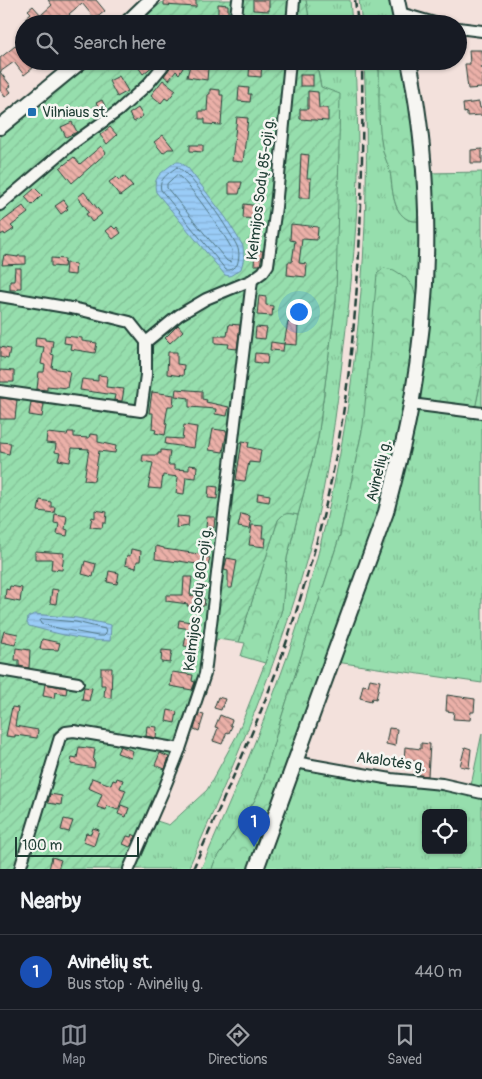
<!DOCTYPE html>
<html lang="en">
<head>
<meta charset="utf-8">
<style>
	:root { --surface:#171b24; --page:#20242c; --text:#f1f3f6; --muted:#9ea1a6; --line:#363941; --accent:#8c9099 }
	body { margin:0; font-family:Pangolin,sans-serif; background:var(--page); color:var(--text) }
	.controls { position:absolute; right:15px; bottom:15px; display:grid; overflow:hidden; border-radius:8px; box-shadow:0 1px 4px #0004 }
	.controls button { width:45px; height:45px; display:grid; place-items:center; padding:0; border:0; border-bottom:1px solid var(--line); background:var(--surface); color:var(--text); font:25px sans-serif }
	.scale { position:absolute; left:15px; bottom:12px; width:124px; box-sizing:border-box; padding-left:5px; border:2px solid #1f3d34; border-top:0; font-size:14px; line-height:18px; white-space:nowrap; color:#1f3d34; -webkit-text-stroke:4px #f6f6f2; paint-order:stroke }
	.you { position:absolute; left:298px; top:311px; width:18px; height:18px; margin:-12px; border:4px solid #fff; border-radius:50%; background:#1a73e8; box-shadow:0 0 0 8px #1a73e833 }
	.badge { display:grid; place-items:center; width:32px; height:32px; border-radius:50%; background:var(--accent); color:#fff; font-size:16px; font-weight:700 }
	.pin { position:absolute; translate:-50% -41px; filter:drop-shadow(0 1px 2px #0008) }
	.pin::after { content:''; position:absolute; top:26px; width:18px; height:15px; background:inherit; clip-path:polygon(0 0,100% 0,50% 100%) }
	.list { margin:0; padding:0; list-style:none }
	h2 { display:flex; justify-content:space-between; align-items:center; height:65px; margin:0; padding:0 20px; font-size:21px }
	h2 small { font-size:16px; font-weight:400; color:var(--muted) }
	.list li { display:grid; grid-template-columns:32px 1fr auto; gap:15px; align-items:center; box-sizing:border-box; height:75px; padding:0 20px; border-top:1px solid var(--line) }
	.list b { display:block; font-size:19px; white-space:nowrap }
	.list p { margin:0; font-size:16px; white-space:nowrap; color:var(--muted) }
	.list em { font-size:16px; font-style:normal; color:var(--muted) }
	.icon { flex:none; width:28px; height:28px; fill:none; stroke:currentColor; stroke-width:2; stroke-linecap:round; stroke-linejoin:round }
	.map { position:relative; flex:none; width:482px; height:869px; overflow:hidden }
	.search { position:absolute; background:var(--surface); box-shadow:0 1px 4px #0004; left:15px; right:15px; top:15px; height:55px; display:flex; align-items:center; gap:12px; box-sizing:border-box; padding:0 18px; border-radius:28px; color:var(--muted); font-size:19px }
	.sheet { height:140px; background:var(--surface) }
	nav { display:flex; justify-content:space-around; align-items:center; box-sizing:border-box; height:70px; border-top:1px solid var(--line); background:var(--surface); font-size:14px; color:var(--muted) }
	nav a { display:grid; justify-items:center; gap:2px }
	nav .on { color:var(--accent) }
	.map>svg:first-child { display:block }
	.grass { fill:url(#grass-tufts); stroke:#5a8e70; fill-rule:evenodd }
	.forest { fill:url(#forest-crowns); stroke:#5a8e70 }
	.garden { fill:url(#garden-furrows); stroke:#5a8e70 }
	.water { fill:url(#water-rules); stroke:#6993a9 }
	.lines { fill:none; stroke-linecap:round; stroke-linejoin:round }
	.shore { stroke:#507682; stroke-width:1 }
	.building { fill:url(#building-back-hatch); stroke:#1f3d34 }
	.street-casing { stroke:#1f3d34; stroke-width:14 }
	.secondary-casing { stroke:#1f3d34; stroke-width:18 }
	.street { stroke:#f6f6f2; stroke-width:10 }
	.secondary { stroke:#f6f6f2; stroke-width:14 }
	.rail { stroke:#1f3d34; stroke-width:2.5; stroke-dasharray:8 4; stroke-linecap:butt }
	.poi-dot { fill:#1f6fb2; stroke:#f6f6f2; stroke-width:2 }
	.labels { text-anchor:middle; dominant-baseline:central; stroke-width:5; stroke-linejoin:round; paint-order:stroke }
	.poi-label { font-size:15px; fill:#1f3d34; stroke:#f6f6f2; text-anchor:start }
	.street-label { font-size:15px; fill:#1f3d34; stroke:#f6f6f2 }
</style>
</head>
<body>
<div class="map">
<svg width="482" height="869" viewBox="0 0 482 869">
	<defs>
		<pattern id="grass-tufts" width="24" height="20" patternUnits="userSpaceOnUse" patternTransform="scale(1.25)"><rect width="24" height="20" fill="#96dead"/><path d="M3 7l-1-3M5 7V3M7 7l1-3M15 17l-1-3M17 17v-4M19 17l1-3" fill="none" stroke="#81bf95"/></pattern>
		<pattern id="forest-crowns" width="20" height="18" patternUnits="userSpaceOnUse" patternTransform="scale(1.25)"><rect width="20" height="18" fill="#96dead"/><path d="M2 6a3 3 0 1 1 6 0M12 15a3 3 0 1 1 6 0" fill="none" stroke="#81bf95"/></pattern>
		<pattern id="garden-furrows" width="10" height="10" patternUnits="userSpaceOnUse" patternTransform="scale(1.25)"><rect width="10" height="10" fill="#96dead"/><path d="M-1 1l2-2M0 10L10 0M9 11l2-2" fill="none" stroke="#81bf95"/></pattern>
		<pattern id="water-rules" width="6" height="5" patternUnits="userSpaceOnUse" patternTransform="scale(1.25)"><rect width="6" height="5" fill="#9accf7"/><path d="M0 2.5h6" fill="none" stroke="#84b0d4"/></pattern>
		<pattern id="building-back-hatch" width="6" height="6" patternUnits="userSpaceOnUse" patternTransform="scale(1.25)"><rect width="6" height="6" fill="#ebb0a8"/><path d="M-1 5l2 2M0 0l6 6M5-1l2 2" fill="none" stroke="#be908a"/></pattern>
	</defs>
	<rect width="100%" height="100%" fill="#f3e1dc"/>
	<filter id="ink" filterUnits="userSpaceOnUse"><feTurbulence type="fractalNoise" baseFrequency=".02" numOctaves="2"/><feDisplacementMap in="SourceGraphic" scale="10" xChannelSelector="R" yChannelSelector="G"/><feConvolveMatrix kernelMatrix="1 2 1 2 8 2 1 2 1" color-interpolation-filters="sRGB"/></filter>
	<g filter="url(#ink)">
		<g class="grass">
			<path d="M306 0H350L352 24H310Z"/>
			<path d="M359 0H391L395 24H362Z"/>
			<path d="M316 61H355C356 90 358 120 358 149 359 217 351 286 343 354 336 415 328 476 313 536 283 651 236 761 188 869H136L157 821 169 825 207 790 237 735 265 663 282 609 287 558 318 438 336 300 321 87Z"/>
			<path d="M364 61H379C380 91 378 121 383 150 384 157 389 164 390 172 393 186 391 212 409 220 412 221 417 221 420 221L418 304 363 426 340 535 279 725 263 782 255 800 214 863 212 869H201C241 776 283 682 310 584 357 416 373 235 364 61Z"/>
			<path d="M482 376V683L336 662 417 402 475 408Z"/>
			<path d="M482 733V869H261L299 767 469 795ZM426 813H463V850H426Z"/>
		</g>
		<g class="forest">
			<path d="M379 61H403L416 151 420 221C417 221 412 221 409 220 391 212 393 186 390 172 388 163 383 155 382 146 377 119 380 89 379 61Z"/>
			<path d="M482 172V375L475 409 417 402 429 173Z"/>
			<path d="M384 268 394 270 405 277 413 287 418 304 411 375 395 452 379 515 250 869H212L214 863 255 800 263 782 279 725 340 535 363 426 377 274Z"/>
			<path d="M287 513 298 515 287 558 282 609 265 663 241 656 245 643 239 642 278 520 283 514Z"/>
		</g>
		<g class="garden">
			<path d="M165 0H306L310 24H136Z"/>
			<path d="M90 61H316L321 87 340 94 336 300 318 438 298 515C289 513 284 512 278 520L239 642 217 639C197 718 168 795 136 869H0V134Z"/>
		</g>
		<g class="water">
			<path d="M175 162H180L188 168 226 218 243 246 244 258 241 269 230 276 225 275 156 192C152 176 163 172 175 162Z"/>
			<path d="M34 614 77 618 111 625 110 641C83 641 55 633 29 626L27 623 28 617Z"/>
		</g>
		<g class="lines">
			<g class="shore">
				<path d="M177 167C191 172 230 231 237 246 240 253 239 259 237 265L230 270H226L161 190C158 179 169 173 177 167Z"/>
				<path d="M177 175C185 177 229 240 232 250 233 254 232 258 231 262L227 261 167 188V184Z"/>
				<path d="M43 619 76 622 105 629 106 634 104 636H98L62 629 41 624 40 621Z"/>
			</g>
		</g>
		<g class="building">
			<path d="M48 0H96L105 11 95 19 82 3 69 14 77 24H30L25 18 31 13 28 10 33 6 41 15 52 5Z"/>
			<path d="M164 0H196V7L164 5Z"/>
			<path d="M253 0H269V11L253 10Z"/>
			<path d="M218 4 228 5V16L218 15Z"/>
			<path d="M19 43 24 49V61H28L33 68 24 75 14 62 0 72V58Z"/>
			<path d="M469 50H481L482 88 468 89 465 64H470Z"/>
			<path d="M134 61H152L154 65 143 74Z"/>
			<path d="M175 61 183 68 179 74 176 71 169 80 164 76Z"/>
			<path d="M191 61H212V68H208L207 80 187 77Z"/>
			<path d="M250 61H262L261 77 249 76Z"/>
			<path d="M0 72 11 86 8 88 11 92 5 97 0 90Z"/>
			<rect x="300" y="75" width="13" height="11"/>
			<path d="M119 76 128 91 117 97 109 81Z"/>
			<path d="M163 80 176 90 168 100 165 98 161 103 151 95Z"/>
			<path d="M239 87 249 88 248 94H251L250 102 238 101Z"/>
			<path d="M210 89 220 90V95H223L221 125 205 124V119H199V111H207L208 94H210Z"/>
			<path d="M308 91 318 92 319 108H328V121L300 119V109H308Z"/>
			<path d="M102 100 107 110 99 114 95 107 98 105 96 103Z"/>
			<path d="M479 102 480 108H482V115L467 116V112L464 113 463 104Z"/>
			<path d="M138 108 143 116 134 122 129 114Z"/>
			<path d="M237 117 248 118 243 162 232 161Z"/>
			<path d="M72 122 77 132 66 137 61 127Z"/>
			<path d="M110 127 117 135 107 144 100 135Z"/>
			<path d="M163 135 174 149H168L163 153 154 142Z"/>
			<path d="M190 145H203V152L190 151Z"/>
			<path d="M101 146 106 153 72 183 60 168 74 157 80 164Z"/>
			<path d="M482 149V163H471V150Z"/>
			<path d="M301 154 309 155 307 178H311L310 198H299Z"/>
			<path d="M124 176 133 186 120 196 109 182 116 177 119 180Z"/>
			<path d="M229 182H242L239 194H229Z"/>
			<path d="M35 188 42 195 32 205 25 197Z"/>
			<path d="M84 192 102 214 92 222 86 214 89 212 78 197Z"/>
			<path d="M64 200 68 206 66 207 68 209 61 214 55 206Z"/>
			<path d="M244 204 259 206 258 219 243 218Z"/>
			<path d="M23 206 28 213 11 226 14 229 5 235 4 233 0 235V223Z"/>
			<path d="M291 224 318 227 317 240 302 239 299 263 307 264 306 277 287 275 288 262H292L295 241 290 240Z"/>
			<path d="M112 226 115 229 117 227 121 233 113 239 106 231Z"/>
			<path d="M255 250 263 251 260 265H254Z"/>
			<path d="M4 255 18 257V256H26V264L2 265Z"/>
			<path d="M51 258 65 259 64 267 51 266Z"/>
			<path d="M66 263 76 264 75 275 65 274Z"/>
			<path d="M15 268H21V288H17V290H10V281H14Z"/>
			<path d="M259 296 266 297V305L273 306 272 316 257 315Z"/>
			<path d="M288 322 298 323 297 345 284 344Z"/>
			<path d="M229 324 240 325 237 349 228 348 229 344 215 343V336H227Z"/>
			<path d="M178 325 183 331 170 343 165 338Z"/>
			<path d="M256 327 267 328 265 339 255 338Z"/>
			<path d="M65 336 82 338V341L97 343 95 353 70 349 71 344 64 343Z"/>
			<path d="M36 337 45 338V340L53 341 51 354 54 355 52 368 70 371 67 388 47 386V390L37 389 39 372H44L45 365 41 364 44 347 35 346Z"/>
			<path d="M271 342 284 344 283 351 270 350Z"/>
			<path d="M0 347 10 349 8 359 0 357Z"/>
			<path d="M168 352H177V364L184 365 183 376 167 374Z"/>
			<path d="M255 353 268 354 267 364 254 362Z"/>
			<path d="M0 370 14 371V382H0Z"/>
			<path d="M98 375 107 376 106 387 124 389 122 401 114 400 115 395 80 390 82 379 98 381Z"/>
			<path d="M176 389 202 391V399L207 400 206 402 229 407 227 416 215 414 216 409 189 407V398L175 396Z"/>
			<path d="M152 392 174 395 173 406H168L165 423 167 424 165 435 155 433 156 430 152 429 153 413H149Z"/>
			<path d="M0 398 17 400 15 419H0Z"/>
			<path d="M31 402 44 404 42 417 29 415Z"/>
			<path d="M184 425 197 427 194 448 165 444 166 438 182 439Z"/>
			<path d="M213 429 227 431 223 452 209 450Z"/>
			<path d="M68 432H74V437L89 438 90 434 98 435V442L116 446 115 453 99 451 94 481 84 480 89 449 72 448 70 462 58 460 60 453 55 452 56 444 46 443 47 433 67 435Z"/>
			<path d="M242 441 249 442 248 447 261 450 259 463 249 462 245 481 236 480Z"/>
			<path d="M0 442 11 443 9 454 0 452Z"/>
			<path d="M161 450 170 451 168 465H174V469L189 470V465L197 466 196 478 186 477 184 494 176 493 178 477 163 475 161 489 148 488 153 463 142 461 143 455H158V453H161Z"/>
			<path d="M209 486 218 487 217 499 208 498Z"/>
			<path d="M258 493 270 495 269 502 257 500Z"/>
			<path d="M40 500 51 502V507H55L54 513 38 511Z"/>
			<path d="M95 510 107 512 106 523H103L102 528 90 527 92 517 95 518Z"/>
			<path d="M55 514 67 516 65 529 68 530 67 536 57 534 59 524 54 523Z"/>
			<path d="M241 514 250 516 249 521 251 522 250 529 238 527Z"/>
			<path d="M177 516 189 517 188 526 176 528Z"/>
			<path d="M207 517H215L214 528 206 527Z"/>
			<path d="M252 525 263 526 262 538H266L265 547 249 545Z"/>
			<path d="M156 546 164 548V549L206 555V557L210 558 208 566 179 561V562L155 559Z"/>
			<path d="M131 549 141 551 140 561H137L136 568 125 565 127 555 130 556Z"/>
			<path d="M35 551 64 553 62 570 51 569 52 559H35Z"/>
			<path d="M227 558 237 560 232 588H228V571L224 570Z"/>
			<path d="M85 561 96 564 93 577 82 574Z"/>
			<path d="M109 571 119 573 117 584 107 582Z"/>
			<path d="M184 577H192L190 595 201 597V599H205L204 606H200V607L187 606 188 604 166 601V595H183Z"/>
			<path d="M10 586 22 588 20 602 5 599 6 589 9 590Z"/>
			<path d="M52 589 58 590 56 604 50 603Z"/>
			<path d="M179 620 191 622 190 629 178 627Z"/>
			<path d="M4 631 18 634 15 645 1 642Z"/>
			<path d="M186 636 198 638 197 648 184 646Z"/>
			<path d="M42 639 60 643 58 650 40 649Z"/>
			<path d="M16 648 30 650 29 668 19 666V660H15Z"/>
			<path d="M162 650 172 651 170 663 161 662Z"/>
			<path d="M101 668H112L111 698 104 697 105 685H101Z"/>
			<path d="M172 672 193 675 192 681 195 682 192 690 170 686Z"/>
			<path d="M370 679 380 681 376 699 372 698 371 701 360 698 363 685 368 686Z"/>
			<path d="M45 684 67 688 66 694 55 692 54 698 43 696Z"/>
			<path d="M84 687 92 688 89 701 82 700Z"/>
			<path d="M447 695 475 699 474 712H471L470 720 453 719 454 712 446 711Z"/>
			<path d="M218 697 225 699 221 710 214 708Z"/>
			<path d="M12 707 18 708 15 726 38 730 37 738 15 735V737L6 736Z"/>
			<path d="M168 710 177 712 175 723 166 721Z"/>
			<path d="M199 714 204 715 199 731 194 729Z"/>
			<path d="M220 715 232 720 230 725 232 726 229 733 227 732 222 744 213 741 218 728 215 727Z"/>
			<path d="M147 726 157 727 156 738 146 736Z"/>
			<path d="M389 728 397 729 395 746 386 744Z"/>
			<path d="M421 743 430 744 428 776 419 775 421 762 404 760 405 747 421 749Z"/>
			<path d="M120 746 133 751 131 758 117 753Z"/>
			<path d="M79 747 95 749 93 762H95L94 768 71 764 72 757 77 758Z"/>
			<path d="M465 747 471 749 469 768 460 766Z"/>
			<path d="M160 753 169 757 165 769 155 765Z"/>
			<path d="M92 778 111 785 113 780 116 781 117 778 123 780 120 788 126 790 118 810 107 806 106 810 97 807 102 794 88 788Z"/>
			<path d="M50 794 62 796 61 805 48 803Z"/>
			<path d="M121 805 129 808 126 817 118 814Z"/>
			<path d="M64 819 73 821 69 832 61 830Z"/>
			<path d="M93 828 99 830 94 846 83 842 86 833 91 834Z"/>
			<path d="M132 834 136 836 130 847 123 844 127 836 131 837Z"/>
			<path d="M52 857 61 860 58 869H49Z"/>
		</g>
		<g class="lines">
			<defs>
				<g id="street">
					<path d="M400 13 438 24"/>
					<path d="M235 24 238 0"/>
					<path d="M292 24 294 0"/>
					<path d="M458 28 482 31"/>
					<path d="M0 205 72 144 118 111 148 84 167 61"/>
					<path d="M0 296 77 309 130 322 146 342"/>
					<path d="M0 391 141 411 146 375V342L179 315 206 299 252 280 263 272 268 265 276 207 290 61"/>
					<path d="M411 404 482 413"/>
					<path d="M0 670 78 683"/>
					<path d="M295 762 391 779 442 784 482 793"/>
					<path d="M20 869 60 737 66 732 74 731 180 749 205 674 252 280"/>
					<path d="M129 869 164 789 180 749"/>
				</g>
				<g id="secondary">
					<path d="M397 0 402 24"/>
					<path d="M126 24 151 0"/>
					<path d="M0 127 81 61"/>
					<path d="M256 869 386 512C395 476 405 441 411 405 431 292 432 174 409 61"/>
				</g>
			</defs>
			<use href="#street" class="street-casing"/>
			<use href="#secondary" class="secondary-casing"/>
			<use href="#street" class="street"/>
			<use href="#secondary" class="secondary"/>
			<g class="rail">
				<path d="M355 0 358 24"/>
				<path d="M193 869C221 804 251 739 276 672 291 631 303 590 315 548 358 390 364 224 362 61"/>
			</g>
		</g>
	</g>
	<rect class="poi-dot" x="27" y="107" width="10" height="10" rx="2.5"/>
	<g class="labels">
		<g class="poi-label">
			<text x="42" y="112">Vilniaus st.</text>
		</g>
		<g class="street-label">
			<text transform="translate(261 189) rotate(-83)">Kelmijos Sodų 85-oji g.</text>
			<text transform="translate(379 471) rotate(-76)">Avinėlių g.</text>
			<text transform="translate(198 599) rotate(-83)">Kelmijos Sodų 80-oji g.</text>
			<text transform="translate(391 762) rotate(8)">Akalotės g.</text>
		</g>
	</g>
</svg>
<div class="controls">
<button><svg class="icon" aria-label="locate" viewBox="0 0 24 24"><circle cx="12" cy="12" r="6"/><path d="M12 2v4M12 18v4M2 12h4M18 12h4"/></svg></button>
</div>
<div class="scale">100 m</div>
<div class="you"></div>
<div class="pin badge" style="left:254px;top:847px;background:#1a4fb4">1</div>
<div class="search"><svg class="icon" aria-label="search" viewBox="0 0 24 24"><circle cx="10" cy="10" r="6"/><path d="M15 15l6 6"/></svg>Search here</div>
</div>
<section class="sheet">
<h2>Nearby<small></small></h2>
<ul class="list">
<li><span class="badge" style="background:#1a4fb4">1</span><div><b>Avinėlių st.</b><p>Bus stop · Avinėlių g.</p></div><em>440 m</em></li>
</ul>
</section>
<nav>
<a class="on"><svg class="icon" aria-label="map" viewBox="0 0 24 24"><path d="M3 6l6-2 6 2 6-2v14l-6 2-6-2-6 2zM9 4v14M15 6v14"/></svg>Map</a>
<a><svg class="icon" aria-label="directions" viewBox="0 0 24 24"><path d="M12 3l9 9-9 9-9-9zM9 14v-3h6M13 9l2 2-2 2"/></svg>Directions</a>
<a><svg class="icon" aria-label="saved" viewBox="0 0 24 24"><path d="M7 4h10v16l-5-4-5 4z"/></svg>Saved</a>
</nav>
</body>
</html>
